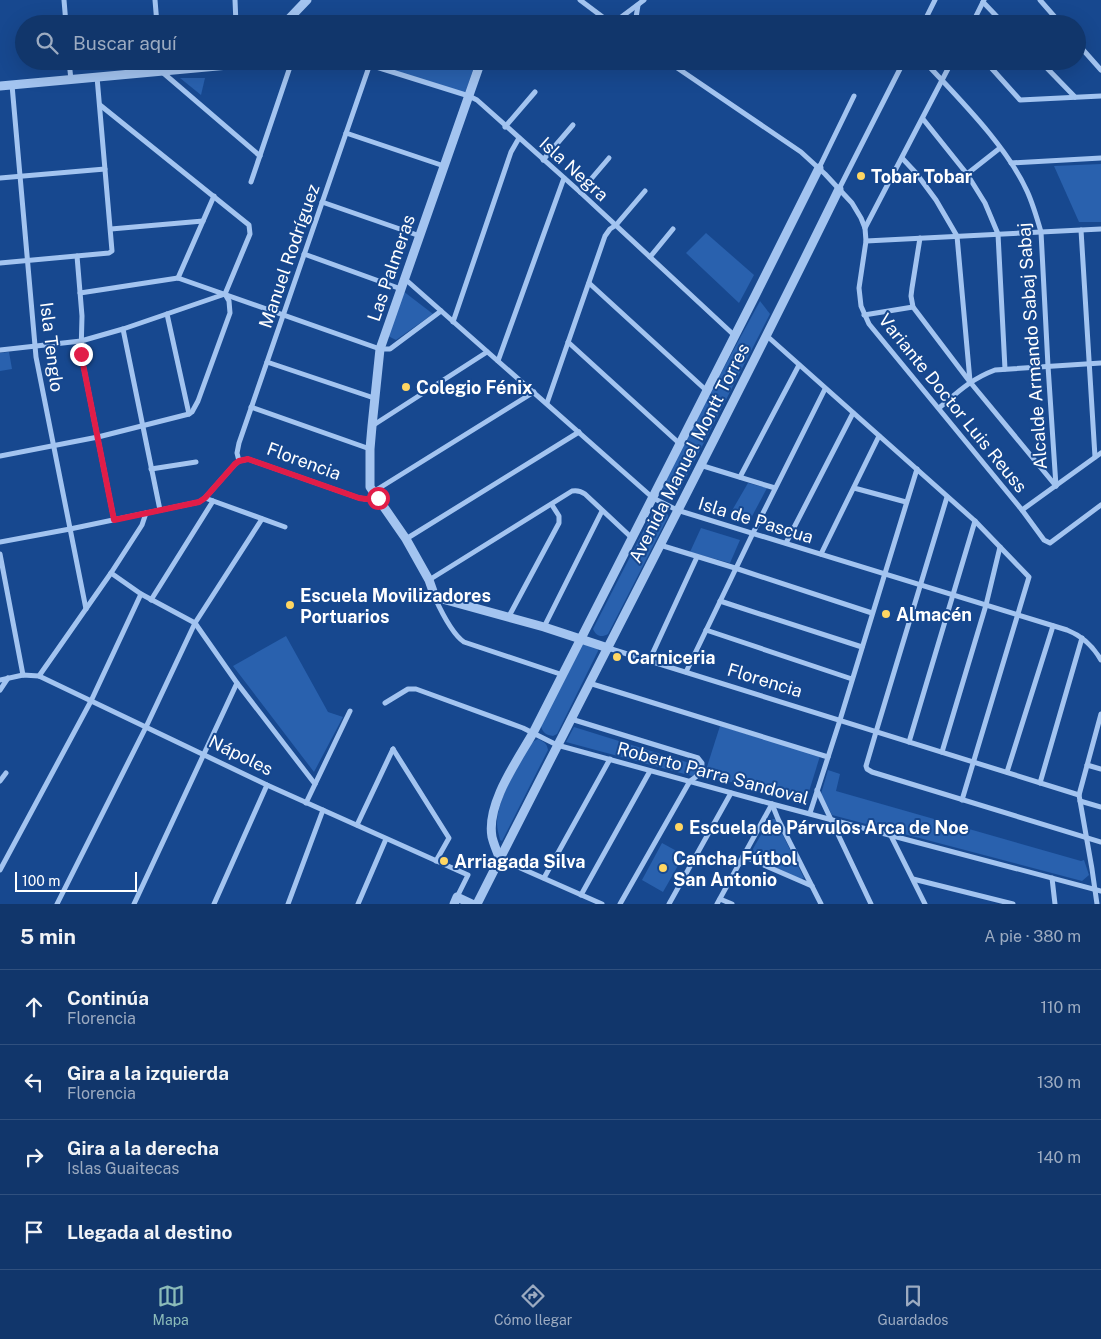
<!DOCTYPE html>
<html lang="es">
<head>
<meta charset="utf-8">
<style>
	:root { --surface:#11366b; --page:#1e4173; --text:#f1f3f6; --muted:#9cabc1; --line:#30507e; --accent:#8bbbb9 }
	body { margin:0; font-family:"Public Sans",sans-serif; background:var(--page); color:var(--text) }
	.scale { position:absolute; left:15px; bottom:12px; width:122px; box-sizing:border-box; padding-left:5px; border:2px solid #fff; border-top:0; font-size:14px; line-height:18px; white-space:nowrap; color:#fff; -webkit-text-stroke:4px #17488f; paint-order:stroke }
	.stop { position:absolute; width:15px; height:15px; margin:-11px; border:4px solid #e11d48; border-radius:50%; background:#fff }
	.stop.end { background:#e11d48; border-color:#fff; box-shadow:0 1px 5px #0008 }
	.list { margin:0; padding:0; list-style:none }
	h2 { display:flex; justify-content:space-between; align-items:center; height:65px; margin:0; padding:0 20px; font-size:21px }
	h2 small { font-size:16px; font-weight:400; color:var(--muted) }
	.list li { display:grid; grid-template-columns:32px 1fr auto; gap:15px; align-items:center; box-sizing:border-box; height:75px; padding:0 20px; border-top:1px solid var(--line) }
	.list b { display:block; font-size:19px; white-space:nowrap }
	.list p { margin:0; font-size:16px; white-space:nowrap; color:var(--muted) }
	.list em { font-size:16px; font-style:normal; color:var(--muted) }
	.icon { flex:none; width:28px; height:28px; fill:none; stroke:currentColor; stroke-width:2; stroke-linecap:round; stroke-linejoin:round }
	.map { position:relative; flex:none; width:1101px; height:904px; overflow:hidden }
	.search { position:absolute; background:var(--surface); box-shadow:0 5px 20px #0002; left:15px; right:15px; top:15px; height:55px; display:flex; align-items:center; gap:12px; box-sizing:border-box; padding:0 18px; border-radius:28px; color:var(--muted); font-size:19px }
	.sheet { height:365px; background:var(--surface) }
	nav { display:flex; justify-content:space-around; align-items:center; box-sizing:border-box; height:70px; border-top:1px solid var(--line); background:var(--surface); font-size:14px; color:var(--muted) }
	nav a { display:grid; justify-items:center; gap:2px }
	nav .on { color:var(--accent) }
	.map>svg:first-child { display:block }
	.green { fill:#2961ae }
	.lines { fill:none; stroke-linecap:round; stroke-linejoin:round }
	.minor { stroke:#a3c4f0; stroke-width:5 }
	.tertiary { stroke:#a3c4f0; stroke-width:9 }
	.route { stroke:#e11d48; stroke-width:6 }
	.poi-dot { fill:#ffd662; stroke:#17488f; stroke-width:2 }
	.labels { text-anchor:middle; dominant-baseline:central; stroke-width:4; stroke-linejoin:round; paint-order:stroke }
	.street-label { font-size:18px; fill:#fff; stroke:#17488f }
	.poi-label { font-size:18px; font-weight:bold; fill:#fff; stroke:#17488f; text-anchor:start }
</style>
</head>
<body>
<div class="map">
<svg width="1101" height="904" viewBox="0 0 1101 904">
	<rect width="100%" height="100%" fill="#17488f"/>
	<g class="green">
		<path d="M378 61H476L465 93 377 65Z"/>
		<path d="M180 78H205L201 95Z"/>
		<path d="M1101 164V222H1079L1054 166Z"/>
		<path d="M706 233 754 275 739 303 686 253Z"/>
		<path d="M403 291 433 314 396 340 388 336Z"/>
		<path d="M760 301 770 314 677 495 662 488 708 397Z"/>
		<path d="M9 352 12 369 0 371V353Z"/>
		<path d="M748 483 767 488 750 520 730 514Z"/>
		<path d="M658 508 664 510 668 515V517L608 634C601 638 596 636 593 629L654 510Z"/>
		<path d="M701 528 740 540 730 563 690 552Z"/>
		<path d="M286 636 328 712 343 717 314 772 233 666Z"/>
		<path d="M587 643 597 647 598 651 557 734 553 736C546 735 543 733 541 726L582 645Z"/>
		<path d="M720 726 820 756 807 798 804 800 707 776 705 773Z"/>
		<path d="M574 727 696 765 698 769C697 772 696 776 692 776L566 742Z"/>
		<path d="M538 739C544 742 547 743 548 750L502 841 500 840C499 835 497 829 497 824 497 798 518 767 530 745L534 741Z"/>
		<path d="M828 770 840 774 836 791 1081 861 1084 860 1089 875 1082 881 832 815 821 794Z"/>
		<path d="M770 819H775L804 878 801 879 752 857 750 854Z"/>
		<path d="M662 843 684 855 663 892 642 880Z"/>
	</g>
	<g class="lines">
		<g class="minor">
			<path d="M64 0 66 24"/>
			<path d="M155 0 157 24"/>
			<path d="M235 0 236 24"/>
			<path d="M580 0 612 24"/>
			<path d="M1040 0 1061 24"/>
			<path d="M983 2 1004 24"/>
			<path d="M612 24 644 0"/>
			<path d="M635 24 638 5"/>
			<path d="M923 24 935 0"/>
			<path d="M972 24 984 0"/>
			<path d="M1077 43 1101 70"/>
			<path d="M69 61 71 80"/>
			<path d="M161 61V71L260 156"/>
			<path d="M667 61 801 152 825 174 852 203 861 218 865 228 866 241 859 288 861 306 869 324 1022 510 1044 540 1050 543 1101 505"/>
			<path d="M924 61C959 99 1006 145 1027 191 1033 204 1037 218 1041 232L1048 366 1056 486"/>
			<path d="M985 61 1020 100 1101 96"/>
			<path d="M1040 61 1075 97"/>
			<path d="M370 65 469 96 477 100 580 192 735 336"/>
			<path d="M12 85 36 357 86 609"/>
			<path d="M100 105 249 225 250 234 225 294"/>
			<path d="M923 119 967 174 985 203 998 234 1005 369"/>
			<path d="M505 127 535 92"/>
			<path d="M346 133 444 166"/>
			<path d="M902 158 916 173 936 200 957 236 970 381"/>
			<path d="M543 160 573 125"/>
			<path d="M1011 163 1101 158"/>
			<path d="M819 168 854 96"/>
			<path d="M967 174 1000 148"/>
			<path d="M0 178 105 169"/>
			<path d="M251 182 292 61"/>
			<path d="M839 189 904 61"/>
			<path d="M580 192 609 158"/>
			<path d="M322 202 420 236"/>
			<path d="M865 228 952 61"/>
			<path d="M111 229 203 221"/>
			<path d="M1081 230 1095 457"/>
			<path d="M920 238 912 288 911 296 913 307 970 382 1056 486"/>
			<path d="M866 241 1101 229"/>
			<path d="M304 254 401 289"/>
			<path d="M77 256 82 316 81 354 114 520"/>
			<path d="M650 257 673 229"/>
			<path d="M0 263 109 253 112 251 97 77"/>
			<path d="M178 278 214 196"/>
			<path d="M405 279 653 498 677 510 1067 630C1082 636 1093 646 1101 660"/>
			<path d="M589 283 707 391"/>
			<path d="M80 293 178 278 380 349H390L441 311"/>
			<path d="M167 314 189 414"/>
			<path d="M864 315 913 307"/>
			<path d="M453 322 511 152 519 138"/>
			<path d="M123 329 160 510"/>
			<path d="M767 336 975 521 1029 577 962 800"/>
			<path d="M568 342 680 444"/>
			<path d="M0 350 81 341 123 329 225 294"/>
			<path d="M498 361 564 178"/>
			<path d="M267 362 374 398"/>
			<path d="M547 403 605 236 610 229 616 225 645 191"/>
			<path d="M251 407 370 449"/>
			<path d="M939 408C958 392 971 379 995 370L1101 363"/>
			<path d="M372 426 487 352"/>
			<path d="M0 456 98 437 189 414 192 412 198 401 230 313 229 301 225 294"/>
			<path d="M239 461 237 453 239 443 371 61"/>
			<path d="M700 465 775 488"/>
			<path d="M151 469 196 462"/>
			<path d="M740 477 799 365"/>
			<path d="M854 488 906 502"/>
			<path d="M373 492 534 392"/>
			<path d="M947 497 876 732 866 766 867 769 872 772 1101 842"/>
			<path d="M205 498 285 527"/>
			<path d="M1022 510 1101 453"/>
			<path d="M406 539 579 432"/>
			<path d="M0 542 70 529 199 502 205 498 235 464 239 461 248 459 359 498 366 499 378 498"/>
			<path d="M786 543 853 413"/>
			<path d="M660 545 735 568 872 613"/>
			<path d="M0 554 23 675"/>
			<path d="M821 554 879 436"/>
			<path d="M111 573 141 594 195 623 237 683 315 784"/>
			<path d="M429 580 572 491C578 490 581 491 585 494L632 538"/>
			<path d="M435 598C441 611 452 634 464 642L563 675"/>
			<path d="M151 600 213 501"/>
			<path d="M720 601 862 647"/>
			<path d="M508 618 559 523V516L552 505"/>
			<path d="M544 627 602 511"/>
			<path d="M706 630 852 679"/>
			<path d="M608 648 1079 795"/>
			<path d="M649 661 697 557"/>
			<path d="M686 672 753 533 825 389"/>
			<path d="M39 676 111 573 142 525 146 513"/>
			<path d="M0 680 23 675 39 676 267 785 468 875 457 897"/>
			<path d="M589 683 828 757"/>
			<path d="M0 690 8 678"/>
			<path d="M385 703 408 689H416L523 728 557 745 772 804 1101 891"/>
			<path d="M571 719 698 758 702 763C702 772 698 776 690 781L620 904"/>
			<path d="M909 742 975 521"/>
			<path d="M393 749 449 838 436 861"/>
			<path d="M942 752 986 605 1000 547"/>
			<path d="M1087 765 1101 769"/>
			<path d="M1007 772 1053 626"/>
			<path d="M0 781 6 773"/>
			<path d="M1040 783 1082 638"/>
			<path d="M817 790 871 904"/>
			<path d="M1080 801 1101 807"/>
			<path d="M306 803 350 711"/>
			<path d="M772 804 778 819 821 904"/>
			<path d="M810 813 840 720 917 469"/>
			<path d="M357 825 393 749"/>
			<path d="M890 834 925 904"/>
			<path d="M743 856 812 886"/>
			<path d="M500 859 602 904"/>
			<path d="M0 870 91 701 141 594"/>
			<path d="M544 878 610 759"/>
			<path d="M1052 878 1055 904"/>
			<path d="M913 879 1013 904"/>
			<path d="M581 895 650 771"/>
			<path d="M720 899 732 904"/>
			<path d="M57 904 146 727 195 623 262 519"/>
			<path d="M134 904 237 683"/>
			<path d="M214 904 267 785"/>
			<path d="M288 904 323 810"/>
			<path d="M358 904 386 839"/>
			<path d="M669 904 731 793"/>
			<path d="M717 904 772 804"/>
			<path d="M1097 904 1092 869 1079 795 1101 714"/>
		</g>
		<g class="tertiary">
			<path d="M284 24 307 0"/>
			<path d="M481 61 380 349 372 426 370 449V487L406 539 429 580 435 597 544 627 608 648"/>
			<path d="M0 86 272 61"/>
			<path d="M500 859C497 852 494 845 492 837 486 804 517 761 533 733L755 296 819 168"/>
			<path d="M454 904 457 897 472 904"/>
			<path d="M477 904C597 666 722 429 839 189"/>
		</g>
	</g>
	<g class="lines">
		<path class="route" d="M81 354 114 520 199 502 205 498 235 464 239 461 248 459 359 498 366 499 378 498"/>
	</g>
	<g class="poi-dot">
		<circle cx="861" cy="176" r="5"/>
		<circle cx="406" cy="387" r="5"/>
		<circle cx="290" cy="605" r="5"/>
		<circle cx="886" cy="614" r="5"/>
		<circle cx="617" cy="657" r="5"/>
		<circle cx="679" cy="827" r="5"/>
		<circle cx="444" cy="861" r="5"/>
		<circle cx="663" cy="868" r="5"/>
	</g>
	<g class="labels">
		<g class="street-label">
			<text transform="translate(574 169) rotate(42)">Isla Negra</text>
			<text transform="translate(289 256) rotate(-71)">Manuel Rodríguez</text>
			<text transform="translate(391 268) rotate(-71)">Las Palmeras</text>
			<text transform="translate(1032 346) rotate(-94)">Alcalde Armando Sabaj Sabaj</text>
			<text transform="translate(52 347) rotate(83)">Isla Tenglo</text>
			<text transform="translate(953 403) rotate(51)">Variante Doctor Luis Reuss</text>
			<text transform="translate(689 453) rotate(-63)">Avenida Manuel Montt Torres</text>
			<text transform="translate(304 461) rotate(20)">Florencia</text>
			<text transform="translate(756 520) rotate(17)">Isla de Pascua</text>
			<text transform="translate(765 680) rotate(17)">Florencia</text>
			<text transform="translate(241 755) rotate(26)">Nápoles</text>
			<text transform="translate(713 773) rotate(15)">Roberto Parra Sandoval</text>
		</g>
		<g class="poi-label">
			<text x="871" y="176">Tobar Tobar</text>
			<text x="416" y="387">Colegio Fénix</text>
			<text x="300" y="595">Escuela Movilizadores<tspan x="300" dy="21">Portuarios</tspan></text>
			<text x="896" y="614">Almacén</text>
			<text x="627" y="657">Carniceria</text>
			<text x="689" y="827">Escuela de Párvulos Arca de Noe</text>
			<text x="673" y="858">Cancha Fútbol<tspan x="673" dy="21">San Antonio</tspan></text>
			<text x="454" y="861">Arriagada Silva</text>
		</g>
	</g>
</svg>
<div class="scale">100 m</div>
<div class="stop" style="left:378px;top:498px"></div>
<div class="stop end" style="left:81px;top:354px"></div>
<div class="search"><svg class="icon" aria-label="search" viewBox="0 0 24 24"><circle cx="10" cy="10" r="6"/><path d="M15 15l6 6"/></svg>Buscar aquí</div>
</div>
<section class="sheet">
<h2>5 min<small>A pie · 380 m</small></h2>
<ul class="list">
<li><svg class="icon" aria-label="ahead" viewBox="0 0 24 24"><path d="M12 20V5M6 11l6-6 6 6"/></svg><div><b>Continúa</b><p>Florencia</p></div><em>110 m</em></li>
<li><svg class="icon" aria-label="left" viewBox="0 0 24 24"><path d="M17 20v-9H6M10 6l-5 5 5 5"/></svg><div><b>Gira a la izquierda</b><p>Florencia</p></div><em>130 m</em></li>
<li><svg class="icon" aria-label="right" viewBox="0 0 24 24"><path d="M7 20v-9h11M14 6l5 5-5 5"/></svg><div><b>Gira a la derecha</b><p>Islas Guaitecas</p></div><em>140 m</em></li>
<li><svg class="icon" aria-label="arrive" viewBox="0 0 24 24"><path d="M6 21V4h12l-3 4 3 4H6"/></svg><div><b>Llegada al destino</b></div></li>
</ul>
</section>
<nav>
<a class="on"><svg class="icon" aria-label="map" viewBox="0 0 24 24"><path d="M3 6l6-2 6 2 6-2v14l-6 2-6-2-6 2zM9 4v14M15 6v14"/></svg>Mapa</a>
<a><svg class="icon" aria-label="directions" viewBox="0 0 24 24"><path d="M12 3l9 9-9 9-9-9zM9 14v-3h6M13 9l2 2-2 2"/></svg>Cómo llegar</a>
<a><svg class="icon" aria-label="saved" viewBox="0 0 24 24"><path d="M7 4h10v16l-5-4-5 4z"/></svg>Guardados</a>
</nav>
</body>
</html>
